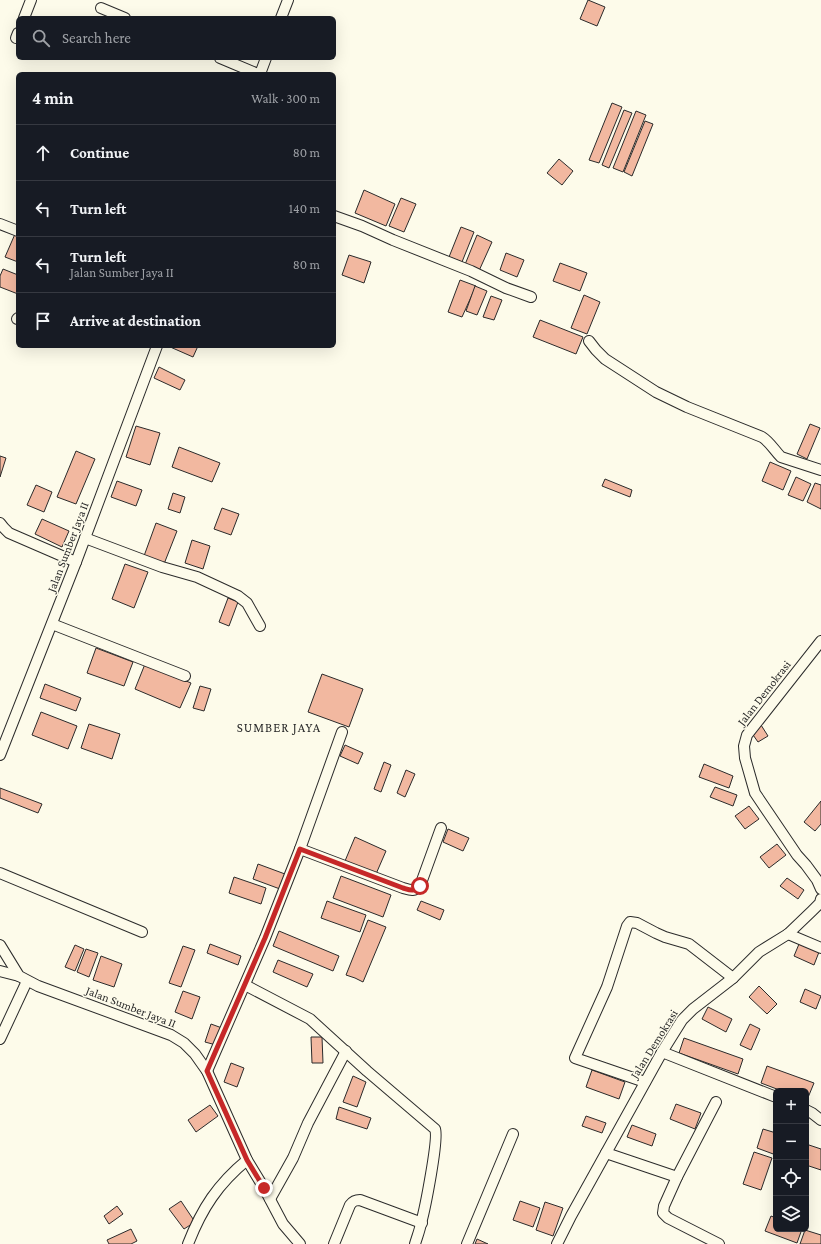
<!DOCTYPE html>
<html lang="en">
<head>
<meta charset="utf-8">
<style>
	:root { --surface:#171b24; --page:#242831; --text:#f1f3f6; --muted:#9ea1a6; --line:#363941 }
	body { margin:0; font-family:"Crimson Pro",serif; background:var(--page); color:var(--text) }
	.controls { position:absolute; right:12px; bottom:12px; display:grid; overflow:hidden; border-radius:6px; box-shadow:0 4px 16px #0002 }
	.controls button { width:36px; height:36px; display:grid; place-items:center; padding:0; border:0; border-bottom:1px solid var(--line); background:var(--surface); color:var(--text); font:20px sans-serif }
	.stop { position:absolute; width:12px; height:12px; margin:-9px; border:3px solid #c62828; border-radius:50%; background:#fff }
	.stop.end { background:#c62828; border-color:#fff; box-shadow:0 1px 4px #0008 }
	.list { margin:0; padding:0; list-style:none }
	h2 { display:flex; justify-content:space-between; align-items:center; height:52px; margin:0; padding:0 16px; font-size:17px }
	h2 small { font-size:13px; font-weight:400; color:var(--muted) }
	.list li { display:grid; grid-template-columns:26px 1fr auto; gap:12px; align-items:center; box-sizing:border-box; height:56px; padding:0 16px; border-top:1px solid var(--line) }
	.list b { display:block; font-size:15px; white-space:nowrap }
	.list p { margin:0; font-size:13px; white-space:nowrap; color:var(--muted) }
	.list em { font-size:13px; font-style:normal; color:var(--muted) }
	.icon { flex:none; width:22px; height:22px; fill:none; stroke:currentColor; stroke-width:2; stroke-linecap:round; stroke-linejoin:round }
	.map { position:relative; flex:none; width:821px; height:1244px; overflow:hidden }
	.search { position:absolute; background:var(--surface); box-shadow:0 4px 16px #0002; left:16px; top:16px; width:320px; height:44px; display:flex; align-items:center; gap:10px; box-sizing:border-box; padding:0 14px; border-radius:6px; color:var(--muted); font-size:15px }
	.panel { position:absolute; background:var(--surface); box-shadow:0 4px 16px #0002; left:16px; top:72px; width:320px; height:276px; border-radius:6px }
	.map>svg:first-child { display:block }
	.building { fill:#f2b8a0; stroke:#2b2b2b }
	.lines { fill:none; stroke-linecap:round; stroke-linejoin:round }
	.minor-casing { stroke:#2b2b2b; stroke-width:12 }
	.minor { stroke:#fdfbea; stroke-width:10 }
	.route { stroke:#c62828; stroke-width:5 }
	.labels { text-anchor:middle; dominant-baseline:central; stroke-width:3; stroke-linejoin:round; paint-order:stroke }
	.street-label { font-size:12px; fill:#2b2b2b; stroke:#fdfbea }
	.neighbourhood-label { font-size:13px; letter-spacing:1px; fill:#2b2b2b; stroke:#fdfbea }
</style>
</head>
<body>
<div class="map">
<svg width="821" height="1244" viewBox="0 0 821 1244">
	<rect width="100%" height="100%" fill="#fdfbea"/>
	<g class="building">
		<path d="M588 0 605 7 597 26 580 19Z"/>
		<path d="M612 103 622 107 599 163 589 160Z"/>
		<path d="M624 110 632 113 609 168 602 165Z"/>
		<path d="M636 111 646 115 623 172 613 168Z"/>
		<path d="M645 121 653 124 632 176 624 172Z"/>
		<path d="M559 159 573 171 562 185 547 173Z"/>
		<path d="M364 190 395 204 386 226 355 213Z"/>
		<path d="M401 198 416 204 404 232 389 226Z"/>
		<path d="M461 227 474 232 462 262 449 257Z"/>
		<path d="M15 234 18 236V262L5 257Z"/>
		<path d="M477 235 492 242 478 273 464 267Z"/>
		<path d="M506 253 524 260 517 277 500 270Z"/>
		<path d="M349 255 371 262 364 283 342 275Z"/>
		<path d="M560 263 587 273 580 291 553 281Z"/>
		<path d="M3 269 18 275V294L0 287V276Z"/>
		<path d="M460 280 476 286 462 317 448 312Z"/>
		<path d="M475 286 487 291 477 315 466 311Z"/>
		<path d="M584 295 600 302 587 334 571 328Z"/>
		<path d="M491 296 502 300 494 320 483 317Z"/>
		<path d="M540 320 583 337 576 354 533 337Z"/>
		<path d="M168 346H198L193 357Z"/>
		<path d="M159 367 185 380 180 390 154 378Z"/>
		<path d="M810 424 820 428 807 459 797 454Z"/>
		<path d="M136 426 160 433 150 465 126 457Z"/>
		<path d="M179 447 220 463 212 482 172 467Z"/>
		<path d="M76 451 95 459 76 504 57 497Z"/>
		<path d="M0 456 6 458 0 477Z"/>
		<path d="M770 462 791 471 783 490 762 481Z"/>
		<path d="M796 477 811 484 803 501 788 495Z"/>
		<path d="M605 479 632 490 630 497 602 486Z"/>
		<path d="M117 481 142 490 136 506 111 497Z"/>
		<path d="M815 483 821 485V509L807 502Z"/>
		<path d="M36 485 52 492 44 512 27 505Z"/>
		<path d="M173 493 185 497 180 513 168 509Z"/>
		<path d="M222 508 239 514 231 535 214 529Z"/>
		<path d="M42 519 69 531 62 547 35 534Z"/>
		<path d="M156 523 177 531 164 564 144 556Z"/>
		<path d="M192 540 210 546 203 569 185 563Z"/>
		<path d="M125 564 148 572 134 608 112 599Z"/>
		<path d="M228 598 238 602 229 626 219 622Z"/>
		<path d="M96 648 133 662 124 686 87 673Z"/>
		<path d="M145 664 191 683 180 708 135 689Z"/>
		<path d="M322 674 363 689 349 727 308 712Z"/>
		<path d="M45 684 81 698 76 711 40 698Z"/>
		<path d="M200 686 211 689 204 711 193 708Z"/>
		<path d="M41 712 77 726 68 749 32 735Z"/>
		<path d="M89 724 120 734 112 759 81 748Z"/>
		<path d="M761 725 768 736 758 742 751 732Z"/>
		<path d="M345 745 363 753 358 764 340 756Z"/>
		<path d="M384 762 391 765 381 792 374 789Z"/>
		<path d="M704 764 733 776 729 788 699 777Z"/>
		<path d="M406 770 415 774 405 797 397 793Z"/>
		<path d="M715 787 737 795 733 806 710 797Z"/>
		<path d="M0 788 42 804 38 813 0 798Z"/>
		<path d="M821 801V824L815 831 804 822Z"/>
		<path d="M749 806 759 819 745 829 735 816Z"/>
		<path d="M448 829 469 838 463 851 443 842Z"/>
		<path d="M355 837 386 851 376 874 345 861Z"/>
		<path d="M777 844 786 855 769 868 760 857Z"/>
		<path d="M258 864 285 874 280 889 253 879Z"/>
		<path d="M341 876 391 895 383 917 333 898Z"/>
		<path d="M234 877 266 888 261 904 229 893Z"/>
		<path d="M787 878 804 890 798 899 780 886Z"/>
		<path d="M327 901 366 915 360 932 321 918Z"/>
		<path d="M421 901 444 910 440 920 417 910Z"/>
		<path d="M368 920 386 927 363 982 355 978 346 975Z"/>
		<path d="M279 931 339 956 333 971 273 946Z"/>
		<path d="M210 944 241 956 238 965 207 953Z"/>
		<path d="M799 944 819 952 814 965 794 956Z"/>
		<path d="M75 945 84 949 75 971 65 967Z"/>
		<path d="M183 946 195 950 181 987 169 983Z"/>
		<path d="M86 949 98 953 89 977 77 972Z"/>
		<path d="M101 956 122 964 114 987 93 980Z"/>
		<path d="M278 960 313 974 307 987 273 972Z"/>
		<path d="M759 986 777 1004 767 1014 749 997Z"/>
		<path d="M805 989 821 996 816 1009 800 1002Z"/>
		<path d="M183 991 200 997 192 1019 175 1012Z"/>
		<path d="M708 1007 732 1019 726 1032 702 1019Z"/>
		<path d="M211 1024 222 1028 216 1045 205 1042Z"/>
		<path d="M750 1024 760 1029 751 1050 740 1045Z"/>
		<path d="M311 1037H322L323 1063H312Z"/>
		<path d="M684 1038 743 1059 738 1074 679 1053Z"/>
		<path d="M231 1063 244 1068 237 1087 224 1082Z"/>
		<path d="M767 1066 814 1083 807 1100H806V1091H782L761 1083Z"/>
		<path d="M592 1070 625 1082 619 1099 586 1087Z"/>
		<path d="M353 1076 366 1082 357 1107 343 1102Z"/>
		<path d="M676 1104 701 1113 695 1129 670 1119Z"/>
		<path d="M210 1105 218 1116 196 1132 188 1120Z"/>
		<path d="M339 1107 371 1118 367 1129 336 1119Z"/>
		<path d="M586 1116 606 1123 602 1133 582 1126Z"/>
		<path d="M632 1125 656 1134 652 1146 627 1137Z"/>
		<path d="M763 1129 776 1133V1155L757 1148Z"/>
		<path d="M806 1144 821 1149V1170L806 1165Z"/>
		<path d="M754 1152 772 1158 761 1190 743 1184Z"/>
		<path d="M181 1201 195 1222 184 1229 169 1209Z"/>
		<path d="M520 1201 540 1208 533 1227 513 1220Z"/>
		<path d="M545 1202 563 1208 553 1236 536 1230Z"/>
		<path d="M117 1206 123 1214 109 1224 104 1216Z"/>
		<path d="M771 1216 776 1218V1229H802L797 1243 765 1231Z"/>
		<path d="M131 1229 137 1241 131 1244H109L107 1240Z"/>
		<path d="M805 1230 821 1235V1244H800Z"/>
		<path d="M477 1239 488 1244H475Z"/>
	</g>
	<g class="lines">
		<defs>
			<g id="minor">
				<path d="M101 8 125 18"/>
				<path d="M24 18 31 0"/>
				<path d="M281 18 288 0"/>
				<path d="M16 38 18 33"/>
				<path d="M220 58 258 74"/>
				<path d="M260 74 266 58"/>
				<path d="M334 216 362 226 393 240 471 271 506 288 531 297"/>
				<path d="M0 224 18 231"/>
				<path d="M17 319 18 318"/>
				<path d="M589 341 596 350 605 359 656 392 687 407 762 437C770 442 774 450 781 457L821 470"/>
				<path d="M0 523 4 528 9 533 76 562"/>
				<path d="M85 538 162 567 197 577 238 596 247 603 260 626"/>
				<path d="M52 624 185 676"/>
				<path d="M821 641 747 735 744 746 745 758 755 793 797 855 806 865 817 880 821 889"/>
				<path d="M0 755 76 562 157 346"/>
				<path d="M300 849 403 888C410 890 414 892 420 886L441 828"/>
				<path d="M0 873 142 932"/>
				<path d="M788 934 821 948"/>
				<path d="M0 945 19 976 38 986 171 1035 184 1043 195 1054 207 1071 247 1160 264 1188 283 1224 300 1244"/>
				<path d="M0 971 19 976"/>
				<path d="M245 985 310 1019 367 1071 435 1129C439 1138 425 1209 421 1223 420 1230 417 1237 415 1244"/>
				<path d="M0 1039 27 981"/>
				<path d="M662 1052 776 1097"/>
				<path d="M207 1071 265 938 300 849 342 732"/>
				<path d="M645 1082 575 1058 607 987 627 926 630 922 637 923 656 933 665 937 689 944 733 978"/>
				<path d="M716 1102 677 1177 664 1206 663 1213 668 1218 719 1244"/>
				<path d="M806 1110 812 1113 821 1120"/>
				<path d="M606 1153 677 1177"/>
				<path d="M270 1199 293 1158 308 1123 346 1051"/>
				<path d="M188 1244C202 1208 218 1184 247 1160"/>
				<path d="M334 1244 350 1205C353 1201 355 1200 360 1200L422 1223"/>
				<path d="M467 1244 513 1134"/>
				<path d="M557 1244 571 1216 606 1153 662 1052 682 1020 693 1009 733 978 759 952 788 934 812 911 820 903 821 899"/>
			</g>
		</defs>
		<use href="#minor" class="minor-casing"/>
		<use href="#minor" class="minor"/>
	</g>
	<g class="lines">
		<path class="route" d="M264 1188 247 1160 207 1071 265 938 300 849 403 888C410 890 414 892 420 886"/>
	</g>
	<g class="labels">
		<g class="street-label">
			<text transform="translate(68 547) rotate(-69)">Jalan Sumber Jaya II</text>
			<text transform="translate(764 693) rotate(-52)">Jalan Demokrasi</text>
			<text transform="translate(131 1007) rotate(21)">Jalan Sumber Jaya II</text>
			<text transform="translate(654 1044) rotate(-58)">Jalan Demokrasi</text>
		</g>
		<g class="neighbourhood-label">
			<text x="279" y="727">SUMBER JAYA</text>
		</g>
	</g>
</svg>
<div class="controls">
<button>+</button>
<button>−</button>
<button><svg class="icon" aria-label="locate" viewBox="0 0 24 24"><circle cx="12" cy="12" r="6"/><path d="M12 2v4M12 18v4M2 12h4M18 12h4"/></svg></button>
<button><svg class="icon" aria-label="layers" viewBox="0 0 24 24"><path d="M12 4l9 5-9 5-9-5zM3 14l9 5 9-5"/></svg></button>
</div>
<div class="stop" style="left:420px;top:886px"></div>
<div class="stop end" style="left:264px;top:1188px"></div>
<div class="search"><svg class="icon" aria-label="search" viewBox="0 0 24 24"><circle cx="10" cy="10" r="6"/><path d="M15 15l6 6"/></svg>Search here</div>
<section class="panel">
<h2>4 min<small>Walk · 300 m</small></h2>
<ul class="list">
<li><svg class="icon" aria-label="ahead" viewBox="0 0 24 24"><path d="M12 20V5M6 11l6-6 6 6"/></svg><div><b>Continue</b></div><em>80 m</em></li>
<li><svg class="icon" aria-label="left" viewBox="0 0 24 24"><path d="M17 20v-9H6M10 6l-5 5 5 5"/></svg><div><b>Turn left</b></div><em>140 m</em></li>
<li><svg class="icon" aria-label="left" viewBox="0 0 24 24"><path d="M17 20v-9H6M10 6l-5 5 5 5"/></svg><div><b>Turn left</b><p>Jalan Sumber Jaya II</p></div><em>80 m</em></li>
<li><svg class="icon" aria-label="arrive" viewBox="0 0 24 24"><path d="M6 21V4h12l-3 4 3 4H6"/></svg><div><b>Arrive at destination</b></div></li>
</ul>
</section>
</div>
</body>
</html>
